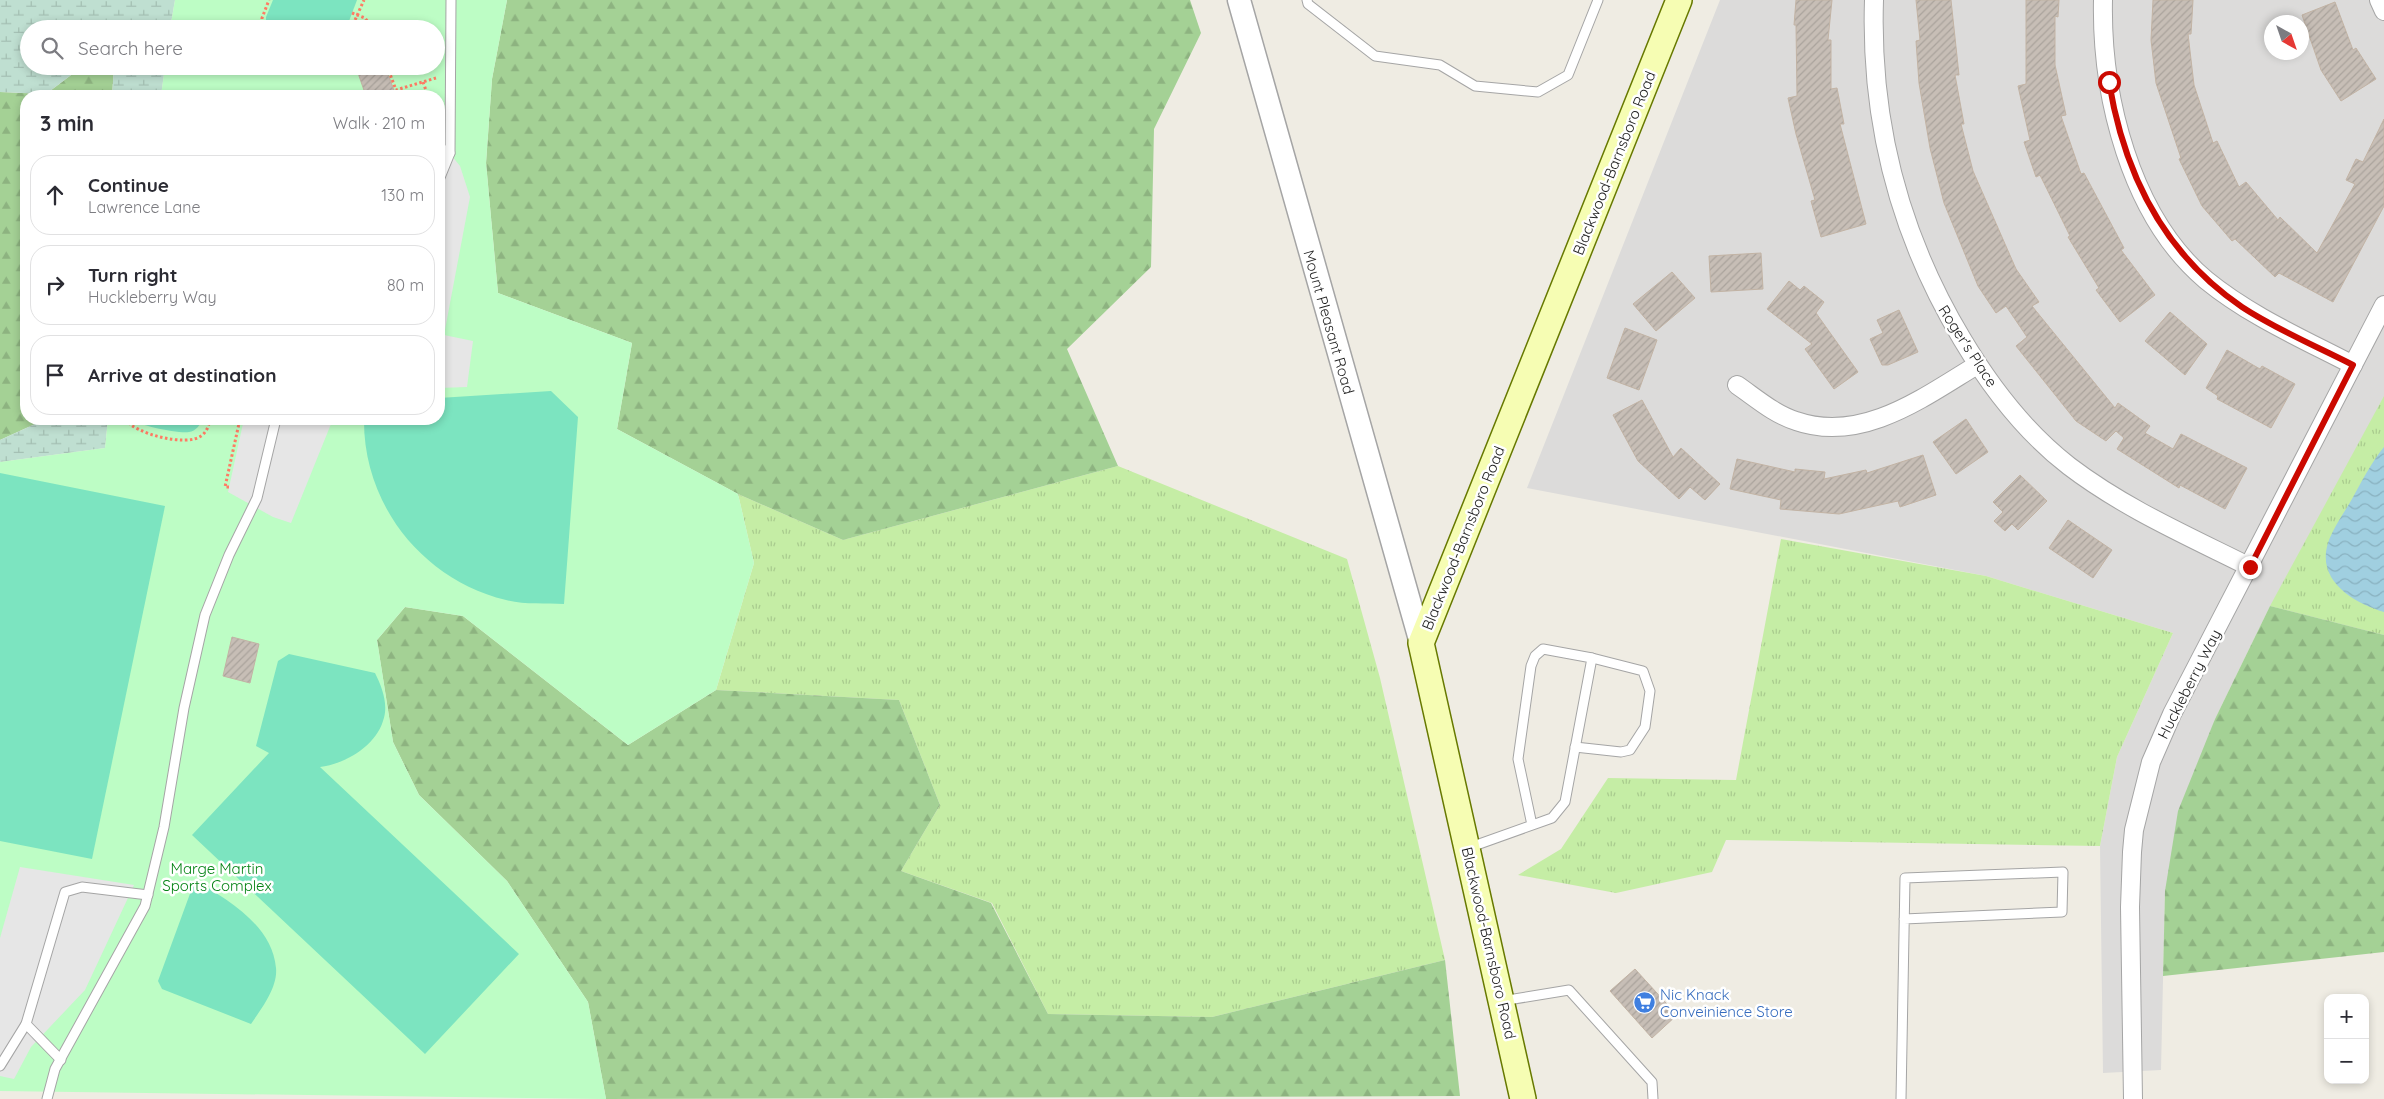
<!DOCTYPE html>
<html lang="en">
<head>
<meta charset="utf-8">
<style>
	:root { --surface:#fff; --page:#f7f7f7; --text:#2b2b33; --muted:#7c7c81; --line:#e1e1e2 }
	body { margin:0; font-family:Quicksand,sans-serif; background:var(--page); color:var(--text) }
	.controls { position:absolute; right:15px; bottom:15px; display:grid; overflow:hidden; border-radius:10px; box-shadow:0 2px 8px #0003 }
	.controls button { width:45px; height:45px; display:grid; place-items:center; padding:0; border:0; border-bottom:1px solid var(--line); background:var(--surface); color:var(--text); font:25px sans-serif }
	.compass { position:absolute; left:2264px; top:15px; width:45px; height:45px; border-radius:50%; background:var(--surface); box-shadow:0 2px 8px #0003; rotate:140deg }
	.stop { position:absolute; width:15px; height:15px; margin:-11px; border:4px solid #cb0900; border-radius:50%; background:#fff }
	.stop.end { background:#cb0900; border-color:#fff; box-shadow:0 1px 5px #0008 }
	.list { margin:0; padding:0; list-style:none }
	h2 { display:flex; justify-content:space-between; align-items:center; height:65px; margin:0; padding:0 20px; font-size:21px }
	h2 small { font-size:16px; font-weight:400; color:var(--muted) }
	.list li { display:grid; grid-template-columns:32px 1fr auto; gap:15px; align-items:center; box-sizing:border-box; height:80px; margin:0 10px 10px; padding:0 10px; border:1px solid var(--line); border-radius:20px }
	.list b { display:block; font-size:19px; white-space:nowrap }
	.list p { margin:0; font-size:16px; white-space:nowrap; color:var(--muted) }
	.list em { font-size:16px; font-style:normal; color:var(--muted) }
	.icon { flex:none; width:28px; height:28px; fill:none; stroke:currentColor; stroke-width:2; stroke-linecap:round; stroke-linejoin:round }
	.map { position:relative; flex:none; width:2384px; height:1099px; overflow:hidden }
	.search { position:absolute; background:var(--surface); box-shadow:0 2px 8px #0003; left:20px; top:20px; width:425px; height:55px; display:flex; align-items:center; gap:12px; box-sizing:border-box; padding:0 18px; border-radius:28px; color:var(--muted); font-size:19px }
	.panel { position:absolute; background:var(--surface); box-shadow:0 2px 8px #0003; left:20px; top:90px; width:425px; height:335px; border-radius:20px }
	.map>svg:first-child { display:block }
	.residential { fill:#dcdbda; fill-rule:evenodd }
	.grass { fill:url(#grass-tufts) }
	.forest { fill:url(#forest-firs) }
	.wetland { fill:url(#wetland-marsh) }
	.park { fill:#bdfdc5 }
	.pitch { fill:#7ce4c0 }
	.parking { fill:#e6e6e6 }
	.water { fill:url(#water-waves) }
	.building { fill:url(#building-hatch); stroke:#c2b3a4 }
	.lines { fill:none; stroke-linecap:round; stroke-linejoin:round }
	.service-casing { stroke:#a5a5a5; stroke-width:11 }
	.minor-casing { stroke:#a5a5a5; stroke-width:20 }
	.tertiary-casing { stroke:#a5a5a5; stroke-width:25 }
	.secondary-casing { stroke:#677900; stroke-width:28 }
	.path { stroke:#ff7b64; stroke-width:3; stroke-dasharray:2.5 2.5; stroke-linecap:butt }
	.service { stroke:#fff; stroke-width:9 }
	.minor { stroke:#fff; stroke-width:18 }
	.tertiary { stroke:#fff; stroke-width:22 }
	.secondary { stroke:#f6fdb3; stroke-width:25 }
	.route { stroke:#cb0900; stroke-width:6 }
	.labels { text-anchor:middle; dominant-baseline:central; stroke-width:5; stroke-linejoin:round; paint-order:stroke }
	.street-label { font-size:15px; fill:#1e1e1e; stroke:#fff }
	.park-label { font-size:15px; fill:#058315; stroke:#fff }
	.shop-label { font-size:15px; fill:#366cbe; stroke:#fff; text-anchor:start }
</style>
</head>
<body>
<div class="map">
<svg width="2384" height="1099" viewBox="0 0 2384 1099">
	<defs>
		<pattern id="grass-tufts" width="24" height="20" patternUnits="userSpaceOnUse" patternTransform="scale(1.25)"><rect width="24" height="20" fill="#c5eda5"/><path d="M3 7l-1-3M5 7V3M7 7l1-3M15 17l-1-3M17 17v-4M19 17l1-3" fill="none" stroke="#a9cb8e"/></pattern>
		<pattern id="forest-firs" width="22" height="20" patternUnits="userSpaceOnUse" patternTransform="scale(1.25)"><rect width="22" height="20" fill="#a4d195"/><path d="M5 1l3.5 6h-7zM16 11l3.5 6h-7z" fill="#8db380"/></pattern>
		<pattern id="wetland-marsh" width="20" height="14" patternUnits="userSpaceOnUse" patternTransform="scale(1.25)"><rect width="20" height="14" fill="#bfdfd1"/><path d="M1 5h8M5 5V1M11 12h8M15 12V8" fill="none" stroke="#a4bfb3"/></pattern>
		<pattern id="water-waves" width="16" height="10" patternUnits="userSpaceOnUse" patternTransform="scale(1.25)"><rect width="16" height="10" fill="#a0cfe0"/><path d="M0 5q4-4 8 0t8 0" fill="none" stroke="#89b1c0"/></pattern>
		<pattern id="building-hatch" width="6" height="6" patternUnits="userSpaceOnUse" patternTransform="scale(1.25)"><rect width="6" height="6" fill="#c7beb6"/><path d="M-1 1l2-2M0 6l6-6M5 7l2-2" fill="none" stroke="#aaa39c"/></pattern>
	</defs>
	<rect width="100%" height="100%" fill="#efece3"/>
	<path class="residential" d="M1720 0H2384V635L2270 606 2215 719 2165 891 2161 1070 2103 1073 2100 846 2117 757 2173 633 1986 576 1527 488ZM2272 22H2302V52H2272Z"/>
	<g class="grass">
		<path d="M2384 396V635L2270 606Z"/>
		<path d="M1118 466 1347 559 1380 678 1445 960 1212 1017 1048 1014 992 903 901 871 940 805 899 700 716 690 754 563 738 494 843 540Z"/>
		<path d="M1781 539 1986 576 2173 633 2117 757 2100 846 1726 840 1712 872 1616 893 1518 875 1561 849 1608 778 1736 780Z"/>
	</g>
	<g class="forest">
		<path d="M507 0H1190L1201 33 1154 129 1151 267 1067 349 1118 466 843 540 738 494 617 429 632 343 498 293 486 163 492 79Z"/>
		<path d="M83 66H114L112 96H26V419H46L0 440V92L46 94Z"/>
		<path d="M2270 606 2384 635V952L2163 976 2165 891 2178 811 2215 719Z"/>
		<path d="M405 607 463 616 628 745 716 690 899 700 940 805 901 871 991 903 1048 1014 1212 1017 1445 960 1460 1096 606 1099 588 1002 507 881 419 795 393 742 377 640Z"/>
	</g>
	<g class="wetland">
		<path d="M0 0H175L170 29H29V66H83L46 94 0 92Z"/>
		<path d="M114 66H165L161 96H112Z"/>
		<path d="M46 419H108L105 448 0 462V440Z"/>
	</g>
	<path class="park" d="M175 0H507L492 79 486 163 498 293 632 343 617 429 738 494 754 563 716 690 628 745 463 616 405 607 377 640 393 742 419 795 507 881 588 1002 606 1099 0 1091V462L105 448 108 419H439V96H161L165 66H436V29H170Z"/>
	<g class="pitch">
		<path d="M273 0H357L346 29H266V17Z"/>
		<path d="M551 391 578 417 564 604C545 603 524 605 506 600 423 580 363 505 364 419H439V398Z"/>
		<path d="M130 419H203C200 425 196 431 189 432 179 434 137 425 130 419Z"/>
		<path d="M0 473 165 506 92 859 0 841Z"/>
		<path d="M289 654 375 673C382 687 389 705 383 721 375 747 344 764 320 767L519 954 425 1054 192 835 269 753 256 746 278 661Z"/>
		<path d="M195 880C228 900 272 925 276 968 278 987 261 1009 251 1024L162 989 158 981Z"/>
	</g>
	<g class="parking">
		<path d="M439 140 460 166 470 197 444 335 473 341 467 387 439 388Z"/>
		<path d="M244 419H333L291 523 273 517 228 492Z"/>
		<path d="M20 867 134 885 85 990 31 1047 14 1079 0 1076V938Z"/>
	</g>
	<path class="water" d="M2384 447V612C2354 603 2316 581 2328 543 2333 528 2344 513 2352 499 2362 481 2371 463 2384 447Z"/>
	<g class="building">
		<path d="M1796 0H1832L1828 40H1831V89L1837 88 1844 124H1840L1866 224 1821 237 1811 201 1815 200 1796 134 1788 98 1797 96 1796 25H1794Z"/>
		<path d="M1916 0H1951L1959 75H1955L1964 124H1961L1973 171 2016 269 2039 302 2032 306 2115 408 2118 403 2150 426 2145 433 2173 449 2181 434 2247 468 2225 509 2180 485 2179 488 2117 449 2124 438 2116 431 2106 441 2076 421 2016 346 2027 337 2006 306 1996 313 1978 286 1944 203 1930 148 1919 83 1916 41 1920 40Z"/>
		<path d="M2026 0H2059L2058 17 2055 16V65L2066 115 2061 116 2081 174 2084 173 2124 248 2121 250 2155 295 2120 322 2096 290 2099 288 2068 237 2070 236 2040 175 2036 177 2024 142 2030 140 2018 86 2026 84Z"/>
		<path d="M2153 0H2193L2191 34H2188L2194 85 2213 143 2217 141 2239 187 2246 182 2278 220 2280 217 2317 253 2355 184 2346 180 2356 159 2363 162 2384 119V206L2333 302 2279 273 2275 277 2235 239 2232 241 2202 206 2179 159 2181 158 2156 83 2151 40Z"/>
		<path d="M2335 2 2353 50 2356 48 2376 79 2341 101 2321 70 2302 15Z"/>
		<path d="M378 66H385L396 96H366L358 73Z"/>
		<path d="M1761 253 1763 289 1711 292 1709 256Z"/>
		<path d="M1672 272 1695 298 1656 331 1633 304Z"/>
		<path d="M1789 281 1800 290 1804 286 1824 302 1816 313 1858 372 1834 389 1805 349 1812 344 1767 309Z"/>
		<path d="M1899 310 1918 352 1888 365H1882L1870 339 1883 333 1877 320Z"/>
		<path d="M2170 312 2207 344 2185 375 2145 341Z"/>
		<path d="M1625 328 1657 340 1639 390 1607 378Z"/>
		<path d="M2227 350 2260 369 2262 366 2295 384 2271 428 2217 399 2218 396 2206 388Z"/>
		<path d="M1642 400 1673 457 1681 448 1720 484 1705 500 1690 487 1679 499 1638 461 1613 415Z"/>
		<path d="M1966 419 1988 452 1956 474 1933 442Z"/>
		<path d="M1923 455 1936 495 1900 507 1898 501 1839 514 1780 509 1781 500 1730 489 1737 459 1795 472V469L1825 472 1824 479 1866 470 1867 473Z"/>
		<path d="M2020 475 2047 501 2018 530 2012 524 2005 531 1994 521 2003 512 1993 502Z"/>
		<path d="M2068 520 2112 550 2093 578 2049 548Z"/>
		<path d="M232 637 259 644 250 683 223 676Z"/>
		<path d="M1635 969 1677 1015 1652 1038 1610 991Z"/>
	</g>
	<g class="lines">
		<defs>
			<g id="service">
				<path d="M1307 0 1308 4 1375 56 1440 65 1475 86 1538 92 1568 75 1598 0"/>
				<path d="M439 147 450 153"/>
				<path d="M439 180 450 153 451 0"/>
				<path d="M1575 747 1621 752 1630 750 1645 727 1650 691 1643 671 1592 658"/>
				<path d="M1468 848 1552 818 1565 802 1592 658 1543 649 1535 656 1531 666 1518 759 1532 825"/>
				<path d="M1502 1001 1569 990 1652 1082 1653 1099"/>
				<path d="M61 1060 26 1024 65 892 82 887 148 895"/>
				<path d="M0 1066 26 1024"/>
				<path d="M47 1099 55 1069 145 906 164 827 184 708 205 615 229 555 257 498 276 419"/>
				<path d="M1901 1099 1905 878 2063 872 2062 912 1904 919"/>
			</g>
			<g id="minor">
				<path d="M1874 0C1870 122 1899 234 1962 339 1990 386 2025 432 2069 466 2124 508 2188 536 2250 567"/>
				<path d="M2103 0C2101 95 2130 216 2206 280 2250 316 2303 339 2353 365"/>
				<path d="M2379 0 2384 11"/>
				<path d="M1737 385C1756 398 1774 414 1796 421 1862 444 1924 397 1977 365"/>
				<path d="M2133 1099 2130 907 2132 852 2134 830 2151 762 2172 714 2384 305"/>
			</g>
			<path id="tertiary" d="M1239 0 1421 643"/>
			<path id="secondary" d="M1523 1099 1421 643 1679 0"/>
		</defs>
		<use href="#service" class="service-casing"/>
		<use href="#minor" class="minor-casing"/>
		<use href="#tertiary" class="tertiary-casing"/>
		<use href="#secondary" class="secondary-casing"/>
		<g class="path">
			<path d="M352 13 365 18 373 29"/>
			<path d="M262 29V18L269 0"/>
			<path d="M351 29 364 0"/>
			<path d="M370 66 371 69"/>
			<path d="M387 66 396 90 436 78"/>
			<path d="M423 82 428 96"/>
			<path d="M125 419C135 434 186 447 201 436 207 432 209 425 210 419"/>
			<path d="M229 487H225L240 419"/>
		</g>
		<use href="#service" class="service"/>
		<use href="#minor" class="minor"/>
		<use href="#tertiary" class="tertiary"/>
		<use href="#secondary" class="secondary"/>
	</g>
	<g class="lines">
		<path class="route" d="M2109 82C2124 173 2164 254 2242 307 2277 330 2316 346 2353 365L2250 567"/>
	</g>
	<defs>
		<symbol id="supermarket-disc" viewBox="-11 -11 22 22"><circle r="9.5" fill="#3f7fe0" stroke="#fff"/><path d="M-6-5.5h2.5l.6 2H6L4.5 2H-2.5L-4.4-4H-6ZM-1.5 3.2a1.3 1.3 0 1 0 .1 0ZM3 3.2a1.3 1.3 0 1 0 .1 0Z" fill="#fff"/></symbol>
	</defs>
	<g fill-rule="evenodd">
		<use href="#supermarket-disc" x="1632" y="990" width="25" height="25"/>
	</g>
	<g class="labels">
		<g class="street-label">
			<text transform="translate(1614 163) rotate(-68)">Blackwood-Barnsboro Road</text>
			<text transform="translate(1329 322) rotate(74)">Mount Pleasant Road</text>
			<text transform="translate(1968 346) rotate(57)">Roger's Place</text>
			<text transform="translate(1463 538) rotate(-68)">Blackwood-Barnsboro Road</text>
			<text transform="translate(2189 684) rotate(-63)">Huckleberry Way</text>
			<text transform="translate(1489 943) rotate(77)">Blackwood-Barnsboro Road</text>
		</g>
		<g class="park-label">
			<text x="217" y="868">Marge Martin<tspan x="217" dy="17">Sports Complex</tspan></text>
		</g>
		<g class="shop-label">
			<text x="1660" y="994">Nic Knack<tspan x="1660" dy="17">Conveinience Store</tspan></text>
		</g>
	</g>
</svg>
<div class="controls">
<button>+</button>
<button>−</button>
</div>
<svg class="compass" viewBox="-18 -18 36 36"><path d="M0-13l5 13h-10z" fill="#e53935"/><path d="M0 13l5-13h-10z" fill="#7c7c81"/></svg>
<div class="stop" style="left:2109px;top:82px"></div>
<div class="stop end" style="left:2250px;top:567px"></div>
<div class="search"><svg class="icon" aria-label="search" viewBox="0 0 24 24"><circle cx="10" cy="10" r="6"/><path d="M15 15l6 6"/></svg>Search here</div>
<section class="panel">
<h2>3 min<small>Walk · 210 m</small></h2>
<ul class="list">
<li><svg class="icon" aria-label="ahead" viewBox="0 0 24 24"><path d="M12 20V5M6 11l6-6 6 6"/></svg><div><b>Continue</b><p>Lawrence Lane</p></div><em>130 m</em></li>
<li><svg class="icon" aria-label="right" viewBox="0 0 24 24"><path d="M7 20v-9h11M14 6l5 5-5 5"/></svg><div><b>Turn right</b><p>Huckleberry Way</p></div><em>80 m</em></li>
<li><svg class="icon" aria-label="arrive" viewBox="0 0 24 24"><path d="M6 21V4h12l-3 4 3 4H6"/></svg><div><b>Arrive at destination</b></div></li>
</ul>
</section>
</div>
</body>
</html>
